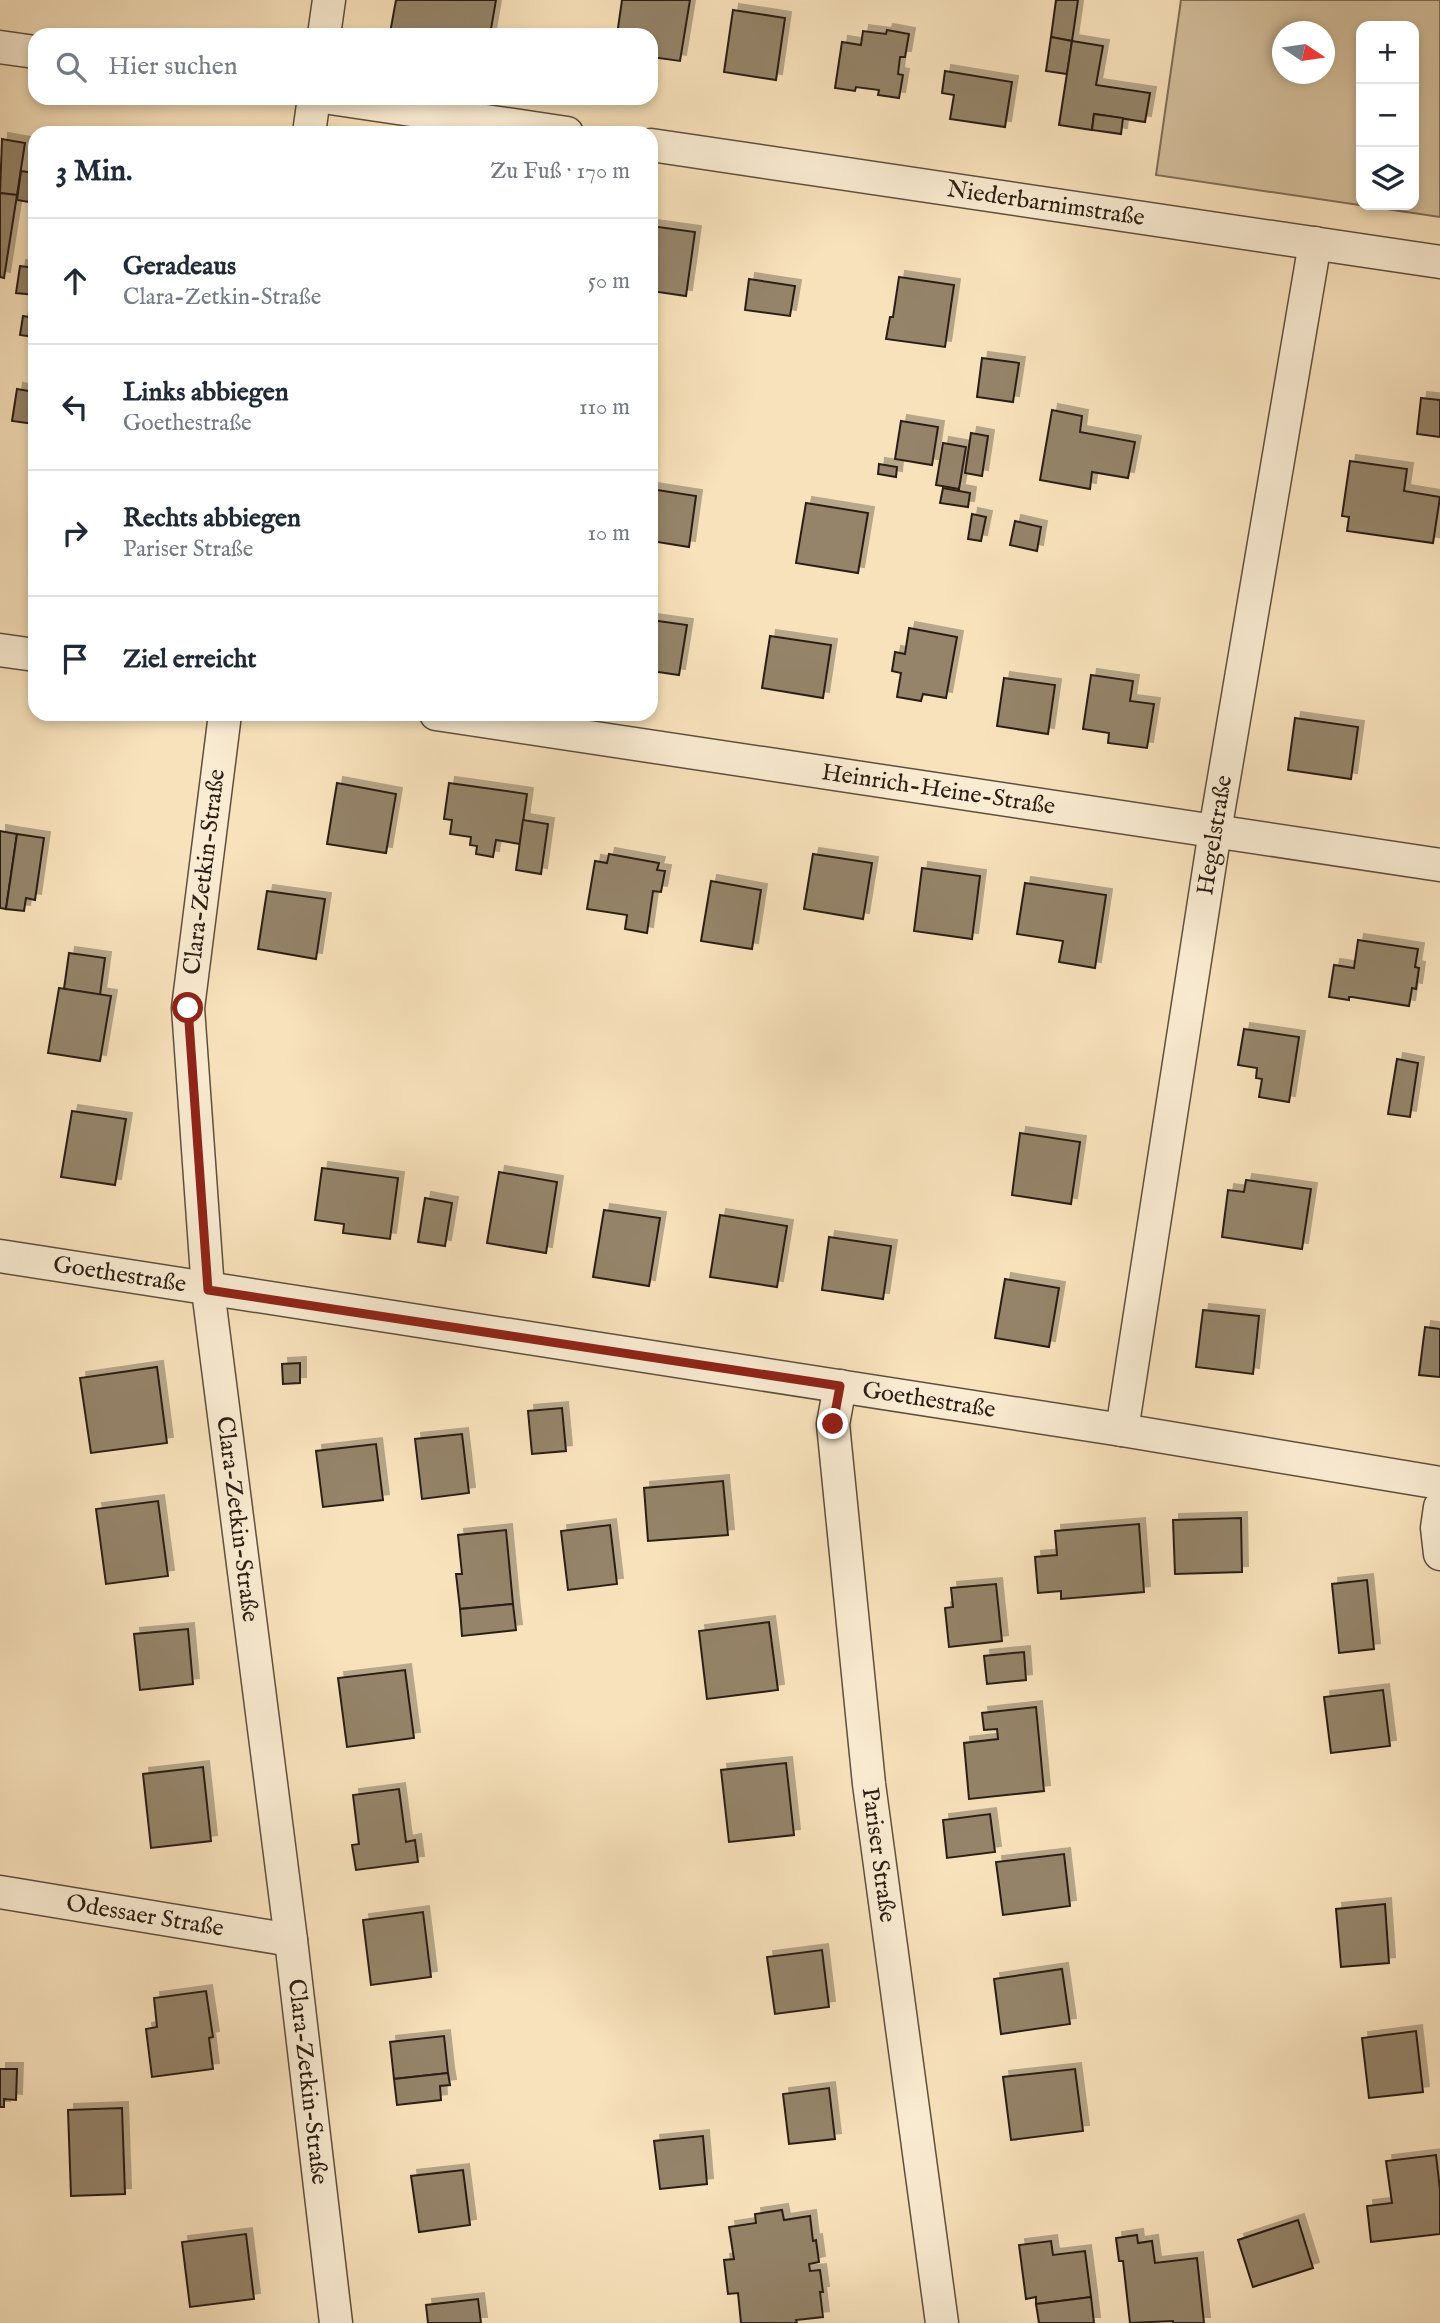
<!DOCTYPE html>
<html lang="de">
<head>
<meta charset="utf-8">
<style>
	:root { --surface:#fff; --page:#f2f2f3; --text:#1f2937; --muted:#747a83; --line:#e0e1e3 }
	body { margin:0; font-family:"IM FELL English",serif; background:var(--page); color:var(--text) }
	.controls { position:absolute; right:21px; top:21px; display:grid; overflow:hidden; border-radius:14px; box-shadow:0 4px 10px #0003 }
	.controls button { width:63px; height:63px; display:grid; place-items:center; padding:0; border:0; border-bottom:2px solid var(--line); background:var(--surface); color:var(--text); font:35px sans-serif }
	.compass { position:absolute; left:1272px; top:21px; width:63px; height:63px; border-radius:50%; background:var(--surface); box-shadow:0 4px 10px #0003; rotate:103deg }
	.stop { position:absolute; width:21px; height:21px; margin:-16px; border:5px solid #8f2418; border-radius:50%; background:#fff }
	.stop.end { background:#8f2418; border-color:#fff; box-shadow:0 2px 7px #0008 }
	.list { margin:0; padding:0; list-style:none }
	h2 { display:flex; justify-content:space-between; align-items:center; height:91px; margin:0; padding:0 28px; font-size:30px }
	h2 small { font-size:23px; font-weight:400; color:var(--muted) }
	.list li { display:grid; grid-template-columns:46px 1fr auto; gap:21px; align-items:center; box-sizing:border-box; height:126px; padding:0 28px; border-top:2px solid var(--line) }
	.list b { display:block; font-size:26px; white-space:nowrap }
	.list p { margin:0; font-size:23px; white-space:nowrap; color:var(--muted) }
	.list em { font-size:23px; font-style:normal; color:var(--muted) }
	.icon { flex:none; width:38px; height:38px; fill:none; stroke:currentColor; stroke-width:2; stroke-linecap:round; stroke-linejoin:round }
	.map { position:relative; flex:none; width:1440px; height:2323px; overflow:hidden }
	.search { position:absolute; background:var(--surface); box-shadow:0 4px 10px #0003; left:28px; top:28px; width:630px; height:77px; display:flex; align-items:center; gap:18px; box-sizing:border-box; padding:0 24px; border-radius:21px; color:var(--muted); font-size:26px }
	.panel { position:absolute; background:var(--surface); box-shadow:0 4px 10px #0003; left:28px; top:126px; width:630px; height:595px; border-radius:21px }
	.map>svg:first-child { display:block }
	.green { fill:#d5c19f; stroke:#807059; stroke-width:2; fill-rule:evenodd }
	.building { fill:#95846b; stroke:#2a1e13; stroke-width:2; filter:url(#shadow) }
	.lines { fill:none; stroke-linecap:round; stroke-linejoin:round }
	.minor-casing { stroke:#5e4f3d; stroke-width:35 }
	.minor { stroke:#faecd3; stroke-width:32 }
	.route { stroke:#8f2418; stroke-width:9 }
	.labels { text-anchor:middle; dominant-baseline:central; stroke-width:7; stroke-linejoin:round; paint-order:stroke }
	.street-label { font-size:24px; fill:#2a1e13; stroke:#faecd3 }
</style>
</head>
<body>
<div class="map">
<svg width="1440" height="2323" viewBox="0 0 1440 2323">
	<defs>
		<filter id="shadow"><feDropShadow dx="6" dy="-6" stdDeviation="0" flood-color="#0004"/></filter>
	</defs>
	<rect width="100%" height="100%" fill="#f8e2bc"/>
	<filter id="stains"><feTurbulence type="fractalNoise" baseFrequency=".00286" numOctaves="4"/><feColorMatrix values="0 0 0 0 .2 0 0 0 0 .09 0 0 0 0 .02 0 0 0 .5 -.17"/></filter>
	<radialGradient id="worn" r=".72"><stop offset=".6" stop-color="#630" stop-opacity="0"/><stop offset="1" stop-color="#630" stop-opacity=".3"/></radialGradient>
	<path class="green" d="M1181 0H1440V217L1156 175ZM1361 26H1414V205H1361ZM1282 32H1324V74H1282Z"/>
	<g class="building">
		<path d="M396 0H496L490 35 390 33Z"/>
		<path d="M622 0H690L680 61 651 57V35H617Z"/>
		<path d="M1056 0H1078L1072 41 1051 37Z"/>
		<path d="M733 10 785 18 776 80 724 72Z"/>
		<path d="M887 30 909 34 905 57H900L898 74 903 75 899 98 878 95 879 90 856 87 855 91 835 88 842 42 861 45 863 31 886 34Z"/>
		<path d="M1051 37 1072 41 1067 74 1046 71Z"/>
		<path d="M1072 41 1103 46 1096 85 1150 93 1145 122 1094 114 1092 130 1059 125Z"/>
		<path d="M945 71 1012 82 1005 127 950 119 954 95 942 93Z"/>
		<path d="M1094 114 1123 118 1121 134 1092 130Z"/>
		<path d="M2 139 25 143 17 195 0 193Z"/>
		<path d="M21 171 35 173V203L17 200Z"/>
		<path d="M0 193 17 195 4 278 0 277Z"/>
		<path d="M651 226 695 232 686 296 651 291Z"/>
		<path d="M20 266 35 268V295L16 293Z"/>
		<path d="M899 277 954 285 945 347 886 339 890 317H893Z"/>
		<path d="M749 279 795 286 790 316 745 310Z"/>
		<path d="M23 316 35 318V337L20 335Z"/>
		<path d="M982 358 1019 363 1013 402 977 397Z"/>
		<path d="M17 389 35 392V424L12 421Z"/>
		<path d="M1421 398 1440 400V437L1417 434Z"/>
		<path d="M1052 410 1082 416 1080 432 1135 442 1128 478 1092 472 1090 489 1040 480Z"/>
		<path d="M901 421 938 427 932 465 895 459Z"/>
		<path d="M971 433 988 436 982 476 965 473Z"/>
		<path d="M943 443 966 447 959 489 936 485Z"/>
		<path d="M1350 461 1407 469 1404 491 1440 497 1433 543 1347 531 1349 517 1342 516Z"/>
		<path d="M879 464 897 467 896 477 878 474Z"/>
		<path d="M943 488 970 493 968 507 940 503Z"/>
		<path d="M651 489 696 496 689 547 651 541Z"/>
		<path d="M806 503 868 513 858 573 796 563Z"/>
		<path d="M972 514 986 517 981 541 968 539Z"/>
		<path d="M1015 521 1041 527 1037 551 1010 545Z"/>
		<path d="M651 620 687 625 679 675 651 671Z"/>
		<path d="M909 628 957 637 946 698 923 694 921 701 897 697 901 673 892 671 895 652 905 654Z"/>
		<path d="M770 636 831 645 823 698 762 688Z"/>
		<path d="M1091 675 1133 681 1130 701 1154 704 1147 748 1108 743 1109 733 1083 729Z"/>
		<path d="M1004 678 1055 685 1048 734 997 726Z"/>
		<path d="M1295 718 1358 727 1351 779 1288 770Z"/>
		<path d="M337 783 396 794 386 853 327 844Z"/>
		<path d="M449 783 527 794 520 844 496 840 493 857 476 854 477 846 470 845 471 837 450 834 452 820 444 819Z"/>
		<path d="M523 820 548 824 541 874 516 870Z"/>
		<path d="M0 831 17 834 6 909 0 908Z"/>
		<path d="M17 834 44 838 35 900 26 898 24 911 6 909Z"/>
		<path d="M609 854 659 863 657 870 665 871 661 892 653 891 647 933 625 929 627 915 587 909 595 861 607 863Z"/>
		<path d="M813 854 872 863 863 919 804 909Z"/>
		<path d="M922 868 980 876 972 939 914 931Z"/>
		<path d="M711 881 761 890 752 949 701 941Z"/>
		<path d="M1025 883 1106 895 1095 968 1059 962 1063 941 1017 934Z"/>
		<path d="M267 891 325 899 316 959 258 949Z"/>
		<path d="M1358 940 1418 949 1415 967 1419 968 1416 989 1412 988 1409 1006 1352 997H1349V1000L1329 997 1334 965 1354 968Z"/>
		<path d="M69 953 105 958 100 995 64 989Z"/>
		<path d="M59 988 111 996 100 1061 48 1053Z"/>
		<path d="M1244 1029 1299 1037 1289 1102 1259 1097 1262 1079 1256 1078 1257 1068 1238 1065Z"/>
		<path d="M1397 1059 1418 1063 1410 1117 1388 1114Z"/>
		<path d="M72 1111 126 1119 115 1185 61 1177Z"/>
		<path d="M1020 1133 1080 1142 1071 1204 1012 1195Z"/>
		<path d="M322 1168 398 1178 390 1239 343 1233 344 1224 315 1220Z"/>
		<path d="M499 1172 557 1182 546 1253 487 1243Z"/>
		<path d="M1246 1180 1311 1189 1302 1249 1222 1237 1228 1190 1244 1192Z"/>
		<path d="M425 1198 452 1203 445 1246 418 1242Z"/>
		<path d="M604 1210 660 1218 649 1286 593 1277Z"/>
		<path d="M720 1215 787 1226 777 1287 710 1277Z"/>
		<path d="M829 1237 891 1246 883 1299 822 1290Z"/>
		<path d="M1005 1279 1059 1288 1049 1347 995 1338Z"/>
		<path d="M1203 1310 1259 1316 1253 1374 1196 1367Z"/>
		<path d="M1425 1327 1440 1329V1377L1419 1375Z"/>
		<path d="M300 1363V1383L283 1384 282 1364Z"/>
		<path d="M157 1367 167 1443 91 1453 80 1378Z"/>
		<path d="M562 1408 566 1451 532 1454 528 1411Z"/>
		<path d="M462 1434 469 1493 422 1499 415 1439Z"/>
		<path d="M376 1444 383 1500 323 1507 316 1451Z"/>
		<path d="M723 1481 728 1535 648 1541 644 1488Z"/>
		<path d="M158 1501 168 1576 106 1584 96 1509Z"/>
		<path d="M1241 1518 1242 1572 1175 1574 1173 1520Z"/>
		<path d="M1139 1524 1144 1592 1061 1599V1591L1038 1593 1035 1557 1057 1555 1055 1531Z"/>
		<path d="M610 1525 617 1584 568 1590 561 1531Z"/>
		<path d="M506 1530 513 1604 460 1609 456 1574H462L458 1535Z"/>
		<path d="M1367 1580 1374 1649 1339 1653 1332 1584Z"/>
		<path d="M996 1584 1002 1641 949 1647 945 1608 953 1607 951 1588Z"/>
		<path d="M513 1604 516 1630 462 1636 460 1609Z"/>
		<path d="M769 1622 778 1690 707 1699 699 1631Z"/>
		<path d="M188 1629 193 1684 140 1690 134 1634Z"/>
		<path d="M1024 1652 1026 1680 987 1684 984 1656Z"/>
		<path d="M405 1670 414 1738 347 1747 338 1678Z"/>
		<path d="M1383 1690 1390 1746 1331 1753 1324 1697Z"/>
		<path d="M1036 1707 1044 1791 969 1799 964 1743 998 1739 997 1729 984 1730 982 1713Z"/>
		<path d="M786 1763 794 1835 729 1842 721 1770Z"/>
		<path d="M203 1767 211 1841 151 1848 143 1774Z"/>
		<path d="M399 1789 406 1842 415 1840 418 1862 356 1870 352 1845 359 1844 353 1795Z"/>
		<path d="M990 1814 995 1852 947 1858 943 1820Z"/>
		<path d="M1064 1854 1070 1906 1003 1915 996 1862Z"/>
		<path d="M1385 1904 1389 1963 1341 1967 1336 1909Z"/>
		<path d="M423 1912 431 1977 371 1985 363 1920Z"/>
		<path d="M822 1950 829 2007 775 2014 767 1957Z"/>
		<path d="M1062 1969 1070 2024 1001 2034 994 1979Z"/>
		<path d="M206 1991 213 2037 209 2038 213 2069 152 2077 146 2029 157 2027 154 1998Z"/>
		<path d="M1416 2031 1423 2092 1369 2098 1362 2038Z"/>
		<path d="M444 2036 448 2073 394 2079 390 2042Z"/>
		<path d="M0 2069H17L16 2100 4 2099V2107H0Z"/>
		<path d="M1075 2069 1083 2131 1011 2140 1003 2077Z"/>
		<path d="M448 2073 450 2085 440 2086 441 2100 397 2105 394 2079Z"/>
		<path d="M829 2088 835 2139 789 2144 783 2094Z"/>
		<path d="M122 2108 125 2194 71 2196 68 2110Z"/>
		<path d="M703 2136 707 2184 660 2189 654 2141Z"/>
		<path d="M1436 2155 1440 2190V2234L1371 2242 1367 2206 1392 2203 1386 2161Z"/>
		<path d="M463 2170 470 2225 419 2232 411 2176Z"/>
		<path d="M782 2210 784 2220 810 2216 813 2241 816 2240 819 2262 809 2264 810 2271 820 2270 823 2292H820L823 2317 796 2320 797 2323H741L738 2293 728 2294 724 2260 734 2259 729 2227 756 2223 755 2214Z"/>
		<path d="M1298 2220 1313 2268 1253 2287 1238 2240Z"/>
		<path d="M246 2234 254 2299 190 2307 182 2242Z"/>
		<path d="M1137 2235 1138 2243 1152 2241 1155 2263 1197 2258 1204 2323H1173V2321L1130 2323 1123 2261H1119L1116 2238Z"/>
		<path d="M1051 2241 1053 2255 1085 2251 1091 2297 1036 2304V2297L1026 2299 1019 2245Z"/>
		<path d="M1091 2297 1094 2323H1039L1036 2304Z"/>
		<path d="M478 2299 481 2323H428L426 2305Z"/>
	</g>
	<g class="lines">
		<defs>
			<g id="minor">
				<path d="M324 35 329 0"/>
				<path d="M0 47 35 52"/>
				<path d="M330 98 567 133"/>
				<path d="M309 133 314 98"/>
				<path id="s1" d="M651 145 1440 262"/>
				<path d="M0 650 35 655"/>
				<path id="s2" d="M225 714 188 1008 208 1290 291 1940 336 2323"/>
				<path id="s3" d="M436 714 1440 865"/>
				<path id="s4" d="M0 1256 1122 1430 1440 1483"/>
				<path id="s5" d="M840 1386 833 1424 869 1784 942 2323"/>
				<path id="s6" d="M1122 1430 1215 831 1315 243"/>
				<path d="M1440 1507 1437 1528 1440 1554"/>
				<path id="s7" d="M0 1892 291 1940"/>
			</g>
		</defs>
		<use href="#minor" class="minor-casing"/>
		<use href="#minor" class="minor"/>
	</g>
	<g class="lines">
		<path class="route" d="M188 1008 208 1290 840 1386 833 1424"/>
	</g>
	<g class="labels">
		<g class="street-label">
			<text stroke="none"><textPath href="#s1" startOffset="399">Niederbarnimstraße</textPath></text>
			<text stroke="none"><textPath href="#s3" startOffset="508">Heinrich-Heine-Straße</textPath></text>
			<text stroke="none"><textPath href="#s6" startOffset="602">Hegelstraße</textPath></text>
			<text transform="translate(205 872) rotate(-83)">Clara-Zetkin-Straße</text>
			<text stroke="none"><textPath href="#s4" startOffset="121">Goethestraße</textPath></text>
			<text stroke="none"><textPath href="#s4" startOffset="940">Goethestraße</textPath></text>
			<text stroke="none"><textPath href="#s2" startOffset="810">Clara-Zetkin-Straße</textPath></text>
			<text stroke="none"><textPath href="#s5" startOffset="472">Pariser Straße</textPath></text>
			<text stroke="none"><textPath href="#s7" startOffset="147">Odessaer Straße</textPath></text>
			<text stroke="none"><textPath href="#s2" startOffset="1377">Clara-Zetkin-Straße</textPath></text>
		</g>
	</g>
	<rect width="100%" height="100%" filter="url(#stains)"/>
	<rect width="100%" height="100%" fill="url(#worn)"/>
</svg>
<div class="controls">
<button>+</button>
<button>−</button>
<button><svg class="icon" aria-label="layers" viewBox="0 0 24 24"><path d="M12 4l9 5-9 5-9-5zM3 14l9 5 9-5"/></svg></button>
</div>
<svg class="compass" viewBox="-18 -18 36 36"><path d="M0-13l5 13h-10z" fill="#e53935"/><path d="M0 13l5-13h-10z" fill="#747a83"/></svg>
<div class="stop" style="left:188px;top:1008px"></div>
<div class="stop end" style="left:833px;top:1424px"></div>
<div class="search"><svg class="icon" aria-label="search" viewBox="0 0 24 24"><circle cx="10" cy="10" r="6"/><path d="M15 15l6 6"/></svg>Hier suchen</div>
<section class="panel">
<h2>3 Min.<small>Zu Fuß · 170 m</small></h2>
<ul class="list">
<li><svg class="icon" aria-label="ahead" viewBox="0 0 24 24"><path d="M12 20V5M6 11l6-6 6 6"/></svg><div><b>Geradeaus</b><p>Clara-Zetkin-Straße</p></div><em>50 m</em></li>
<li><svg class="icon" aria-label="left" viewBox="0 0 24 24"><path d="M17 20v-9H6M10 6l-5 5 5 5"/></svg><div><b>Links abbiegen</b><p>Goethestraße</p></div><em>110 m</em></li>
<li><svg class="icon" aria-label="right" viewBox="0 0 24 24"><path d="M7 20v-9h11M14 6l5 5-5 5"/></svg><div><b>Rechts abbiegen</b><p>Pariser Straße</p></div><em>10 m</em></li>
<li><svg class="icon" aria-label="arrive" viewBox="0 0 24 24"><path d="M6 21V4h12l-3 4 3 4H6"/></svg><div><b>Ziel erreicht</b></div></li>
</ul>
</section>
</div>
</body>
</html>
